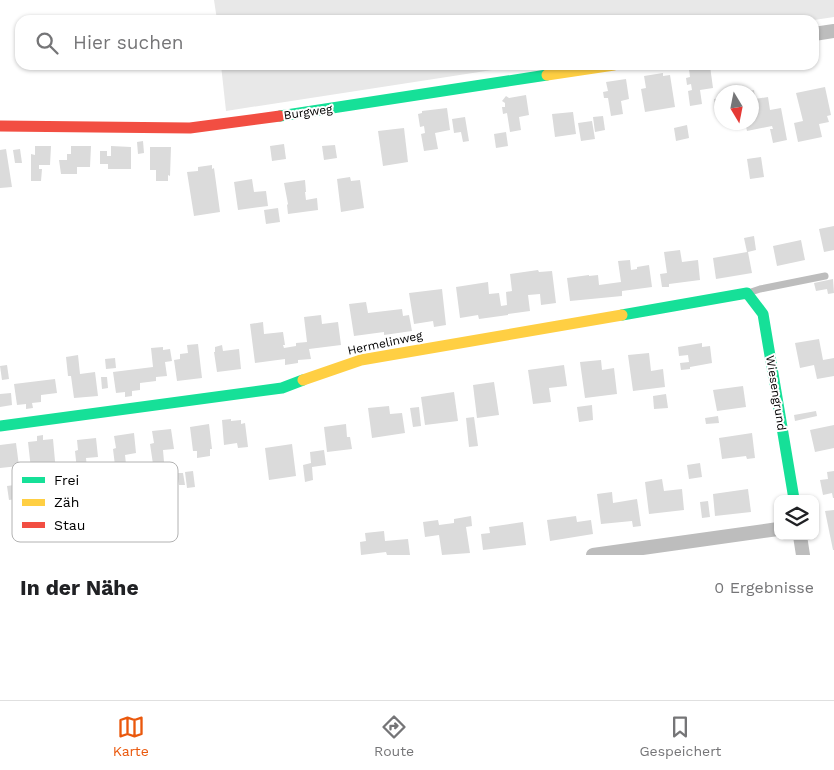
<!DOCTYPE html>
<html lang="de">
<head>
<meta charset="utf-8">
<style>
	:root { --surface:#fff; --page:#f2f2f2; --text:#202124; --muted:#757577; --line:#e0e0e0; --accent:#ea580c }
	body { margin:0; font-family:"Work Sans",sans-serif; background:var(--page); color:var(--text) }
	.controls { position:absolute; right:15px; bottom:15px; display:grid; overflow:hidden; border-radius:10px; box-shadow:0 1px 4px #0004 }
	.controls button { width:45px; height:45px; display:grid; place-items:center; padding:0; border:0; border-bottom:1px solid var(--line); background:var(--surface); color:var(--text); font:25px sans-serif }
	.compass { position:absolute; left:714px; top:85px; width:45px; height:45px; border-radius:50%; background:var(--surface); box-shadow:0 1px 4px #0004; rotate:170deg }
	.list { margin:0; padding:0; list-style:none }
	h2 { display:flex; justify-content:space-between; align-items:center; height:65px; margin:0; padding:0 20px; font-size:21px }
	h2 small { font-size:16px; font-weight:400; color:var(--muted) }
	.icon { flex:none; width:28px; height:28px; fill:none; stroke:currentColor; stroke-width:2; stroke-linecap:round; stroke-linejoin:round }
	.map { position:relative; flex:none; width:834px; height:555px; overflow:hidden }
	.search { position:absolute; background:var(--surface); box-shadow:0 1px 4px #0004; left:15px; right:15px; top:15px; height:55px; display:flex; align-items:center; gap:12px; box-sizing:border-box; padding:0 18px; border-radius:15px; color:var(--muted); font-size:19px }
	.sheet { height:145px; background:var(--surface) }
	nav { display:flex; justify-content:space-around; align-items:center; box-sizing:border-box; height:70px; border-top:1px solid var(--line); background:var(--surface); font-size:14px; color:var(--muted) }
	nav a { display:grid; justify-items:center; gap:2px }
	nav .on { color:var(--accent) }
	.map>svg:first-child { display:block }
	.green { fill:#e8e8e8 }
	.building { fill:#dbdbdb }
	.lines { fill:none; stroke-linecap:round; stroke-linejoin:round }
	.lane { stroke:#bdbdbd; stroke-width:7 }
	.street { stroke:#bdbdbd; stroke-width:14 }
	.fast { stroke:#16e098; stroke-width:11 }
	.slow { stroke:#ffcf43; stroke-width:11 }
	.jam { stroke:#f24e42; stroke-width:11 }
	.labels { text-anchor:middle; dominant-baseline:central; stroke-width:4; stroke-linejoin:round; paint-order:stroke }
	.street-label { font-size:12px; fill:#000; stroke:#fff }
	.key { fill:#fff; stroke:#b2b2b2; stroke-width:1 }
	.key-label { font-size:14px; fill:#000 }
</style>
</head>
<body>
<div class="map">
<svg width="834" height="555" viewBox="0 0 834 555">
	<rect width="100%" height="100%" fill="#fff"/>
	<g class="green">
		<path d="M214 0H834V17L814 20H217Z"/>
		<path d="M221 65H524L226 111Z"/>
	</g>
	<g class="building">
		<path d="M710 66 713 88 700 90 702 104 690 106 688 91 692 90 691 84 687 85 686 78 690 77 689 69Z"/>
		<path d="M663 73V76L670 75 675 107 645 112 641 89 646 88 644 76Z"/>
		<path d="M626 79 629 99 621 101 623 114 611 116 608 98H604L603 92 608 91 606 82Z"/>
		<path d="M825 87 831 115 827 116 829 122 819 124 822 137 798 142 794 123 803 121 796 93Z"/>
		<path d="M754 90 755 99 768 97 770 110 781 108 787 140 773 143 770 129H773L772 126 747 131 745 122H752V92H745Z"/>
		<path d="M526 95 529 115 519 117 521 130 510 132 507 113 503 114 502 107H505V103L502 101 506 96 509 98Z"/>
		<path d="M721 98 722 115 717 116 714 99Z"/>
		<path d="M447 108 450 130 435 133 438 149 424 151 421 134 425 133 424 126 420 127 418 114 422 113V111Z"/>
		<path d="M573 112 576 134 555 137 552 114Z"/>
		<path d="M603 116 605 130 595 132 593 117Z"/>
		<path d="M465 117 469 141 463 142 461 132 454 133 452 119Z"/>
		<path d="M592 121 595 139 581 141 578 123Z"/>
		<path d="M687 125 689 138 676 141 674 128Z"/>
		<path d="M404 128 408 162 383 166 378 131Z"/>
		<path d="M506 132 508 146 496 148 494 134Z"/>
		<path d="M143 141 144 153 138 154 137 142Z"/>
		<path d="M284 144 286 159 272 161 270 146Z"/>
		<path d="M335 145 337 158 324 160 322 146Z"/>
		<path d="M35 146H51L50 165H39V169H42L41 181H31V154L35 155Z"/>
		<path d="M71 146H91L90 167H77V174H61L59 160H67V154H71Z"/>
		<path d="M111 146 131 147V169H108V164H100V151H107V156H111Z"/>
		<path d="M150 147H171L170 176 168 175V181H156V170H150Z"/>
		<path d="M6 149 12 187 0 188V150Z"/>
		<path d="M20 149 22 163H15L13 150Z"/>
		<path d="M761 157 764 177 750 179 747 159Z"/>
		<path d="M212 165V169L214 168 220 212 194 216 187 172 198 171V167Z"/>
		<path d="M350 177 351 181 360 180 364 208 341 212 337 179Z"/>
		<path d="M252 179 254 192 266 191 268 206 238 210 234 182Z"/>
		<path d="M305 180 306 192H305L306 200 317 198 318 210 288 214 287 205 288 204 284 183Z"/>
		<path d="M278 208 280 222 266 224 264 210Z"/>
		<path d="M834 226V250L824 252 819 229Z"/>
		<path d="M754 236 756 250 748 252 752 273 716 279 713 258 747 252 744 238Z"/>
		<path d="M801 240 805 260 777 266 773 246Z"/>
		<path d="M680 250 682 262 698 260 700 280 669 284V287H662L660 274 667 273 664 252Z"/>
		<path d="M630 260 631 270 637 269V267L649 265 652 287 622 291V296L570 301 567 278 589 275V276L598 275 599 285 621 282 618 261Z"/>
		<path d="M538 270 539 272 552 271 556 303 541 305 540 294 528 295 530 311 508 314V315L479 319 478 315 460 318 456 287 488 282 489 294 499 293 501 306 507 305 506 292 512 291 510 274Z"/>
		<path d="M833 279 834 293 828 294 827 289 816 291 814 283Z"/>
		<path d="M442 289 446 325 434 327 433 321 414 324 409 293Z"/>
		<path d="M366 302 368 313 402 309 403 316 409 315 412 331 384 335V332L354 336 349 304Z"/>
		<path d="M321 315 322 324 338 322 341 345 309 349 311 359 298 360V363L285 365V359L255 363 250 324 263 322 264 334 283 332 285 345H283L284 348 296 346V343L307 342 304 317Z"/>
		<path d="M819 339 823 360 834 358V376L817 379 814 365 800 368 795 343Z"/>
		<path d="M702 343V347L710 346 712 363 690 367V369L681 370 680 363 689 362 688 355 679 356 678 347Z"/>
		<path d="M198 344 202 378 177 381 174 360 180 359V354L188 353 187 345Z"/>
		<path d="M222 345 223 351 239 349 241 369 217 372 214 352H215V347Z"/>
		<path d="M163 347V350L170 349 172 361 165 362 167 376 156 377V381L140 383V390L132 391V396L125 397V392L116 393 113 372 153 367 151 348Z"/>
		<path d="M649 353 651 371 663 369 665 387 633 391 628 355Z"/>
		<path d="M78 355 80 374 95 372 98 396 74 398 71 376H68L66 357Z"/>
		<path d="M115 358 116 368 106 369 105 359Z"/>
		<path d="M601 360 602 370 614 368 617 394 585 398 580 362Z"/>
		<path d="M7 365 9 379 2 380 0 366Z"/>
		<path d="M564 365 567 386 549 388 551 402 533 404 528 370Z"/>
		<path d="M101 377H107L108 388 102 389Z"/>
		<path d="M55 379 57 393 41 395V402L32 403 33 408 26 409V404L17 405 14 384Z"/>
		<path d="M494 382 499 415 477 418 473 385Z"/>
		<path d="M743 386 746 407 717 411 713 390Z"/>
		<path d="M454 392 458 421 425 425 421 397Z"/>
		<path d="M11 393 12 405 0 407V394Z"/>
		<path d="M666 394 668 408 654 409 653 396Z"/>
		<path d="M592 405 593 420 579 422 577 407Z"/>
		<path d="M389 406 390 414 402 413 405 433 372 438 368 408Z"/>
		<path d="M419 407 421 426 413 427 410 408Z"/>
		<path d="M816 411 817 416 795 421 794 415Z"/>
		<path d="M718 416 719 423 706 424 705 418Z"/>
		<path d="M474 417 478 446 469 447 466 418Z"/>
		<path d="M231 419V421L241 420V424L245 423 248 447 238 448 237 443 224 445 222 420Z"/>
		<path d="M209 424 212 449H210V456L197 458V451H193L190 427Z"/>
		<path d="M346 424 347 437H350L352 449 327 452 324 427Z"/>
		<path d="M834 425V448L815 452 810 430Z"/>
		<path d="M171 429 174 449 163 450 164 462 153 464 150 444 154 443 152 431Z"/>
		<path d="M134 433 136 453 125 455 127 473 116 474 113 449 116 448 114 436Z"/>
		<path d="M752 433 755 458 747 459 746 456 722 459 719 438Z"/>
		<path d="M43 435V440L53 439 56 472 68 470 70 486 58 488 59 490 46 491 43 468 31 469 28 442 37 441V436Z"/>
		<path d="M96 438 98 457 86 458 87 469 77 470 75 451 78 450 77 440Z"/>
		<path d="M16 443 19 466 0 468V445Z"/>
		<path d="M292 444 296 476 269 480 265 448Z"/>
		<path d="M324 450 326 465 312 467 313 480 305 482 303 465 311 463 310 452Z"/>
		<path d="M700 463 702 477 689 479 687 465Z"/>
		<path d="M193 471 195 487 187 488 185 472Z"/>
		<path d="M834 471V498H833L832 493 823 495 820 480 828 479 827 472Z"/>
		<path d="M177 473H183L185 485H179Z"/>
		<path d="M662 479 664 491 682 489 684 510 649 514 645 482Z"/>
		<path d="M22 484 24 498 9 500 7 486Z"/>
		<path d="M748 489 751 512 715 516 713 494Z"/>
		<path d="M612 492 613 503 637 499 641 526 633 527 632 521 601 524 597 494Z"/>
		<path d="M708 501 710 517 702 518 700 502Z"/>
		<path d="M834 510V550H833L825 511Z"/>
		<path d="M471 516 472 526 466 527 470 553 442 555 439 535 425 537 423 522 438 520 439 525 454 523V519Z"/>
		<path d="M576 516 577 522 591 520 593 534 550 541 547 520Z"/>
		<path d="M523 522 526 545 483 550 481 534 490 533 489 527Z"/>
		<path d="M384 531 385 541 408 539 410 555H387L386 552 361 555 360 542 366 541 365 533Z"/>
	</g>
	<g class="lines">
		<path class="lane" d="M748 293 760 289 825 276"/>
		<g class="street">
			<path d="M814 34 834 31"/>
			<path d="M800 536 803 555"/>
			<path d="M593 555 778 529"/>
		</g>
		<g class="fast">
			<path d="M280 116 547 75"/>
			<path d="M622 315 747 293 763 314 794 499"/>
			<path d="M0 426 282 388 303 380"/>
		</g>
		<g class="slow">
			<path d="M547 75 614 65"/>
			<path d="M303 380 361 360 622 315"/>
		</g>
		<path class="jam" d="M0 126 190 128 280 116"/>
	</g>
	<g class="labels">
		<g class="street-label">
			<text transform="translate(308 112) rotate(-8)">Burgweg</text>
			<text transform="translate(385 343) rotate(-12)">Hermelinweg</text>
			<text transform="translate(776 393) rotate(81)">Wiesengrund</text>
		</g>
	</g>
	<rect x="12" y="462" width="166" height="80" rx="8" class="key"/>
	<rect x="22" y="477" width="23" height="6" fill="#16e098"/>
	<rect x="22" y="499" width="23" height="7" fill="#ffcf43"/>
	<rect x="22" y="522" width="23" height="6" fill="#f24e42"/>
	<g class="key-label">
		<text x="54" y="485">Frei</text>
		<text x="54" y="507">Zäh</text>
		<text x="54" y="530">Stau</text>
	</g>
</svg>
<div class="controls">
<button><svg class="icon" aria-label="layers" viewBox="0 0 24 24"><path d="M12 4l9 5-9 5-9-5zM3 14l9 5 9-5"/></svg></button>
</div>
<svg class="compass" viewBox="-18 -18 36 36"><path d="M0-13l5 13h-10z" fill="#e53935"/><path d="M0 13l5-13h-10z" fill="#757577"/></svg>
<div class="search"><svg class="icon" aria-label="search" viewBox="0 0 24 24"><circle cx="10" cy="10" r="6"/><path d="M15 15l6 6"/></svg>Hier suchen</div>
</div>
<section class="sheet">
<h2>In der Nähe<small>0 Ergebnisse</small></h2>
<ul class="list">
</ul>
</section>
<nav>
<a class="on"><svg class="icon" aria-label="map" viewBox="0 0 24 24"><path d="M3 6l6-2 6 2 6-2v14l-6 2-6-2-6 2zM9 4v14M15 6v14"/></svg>Karte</a>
<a><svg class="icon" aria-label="directions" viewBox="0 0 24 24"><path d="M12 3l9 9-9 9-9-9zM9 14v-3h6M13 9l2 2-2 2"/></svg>Route</a>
<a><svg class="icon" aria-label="saved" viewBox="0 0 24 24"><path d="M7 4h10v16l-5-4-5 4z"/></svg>Gespeichert</a>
</nav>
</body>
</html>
